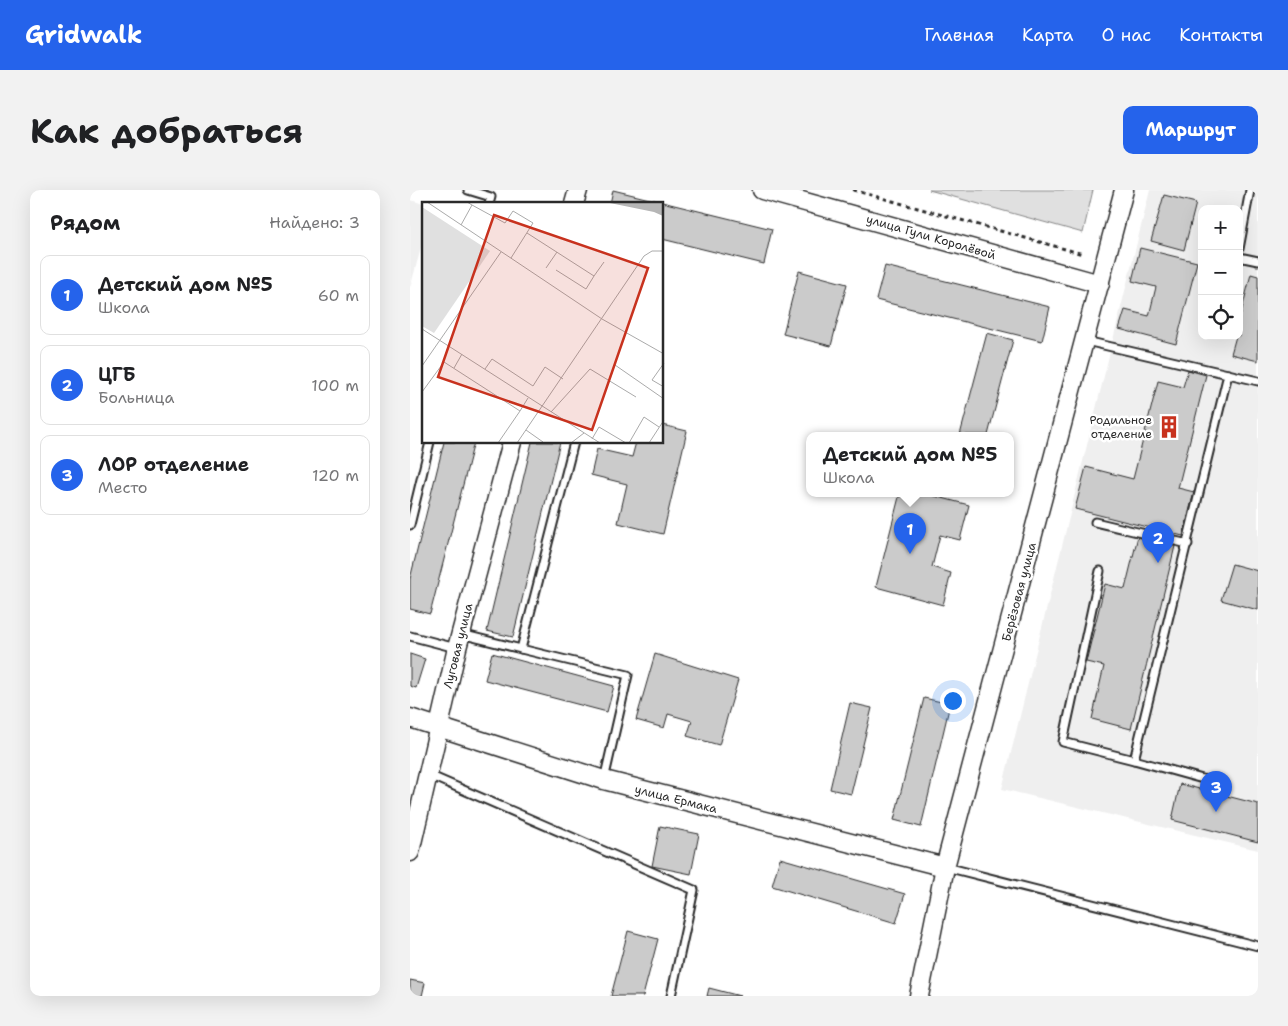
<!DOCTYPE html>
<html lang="ru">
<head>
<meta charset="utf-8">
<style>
	:root { --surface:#fff; --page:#f2f2f2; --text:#202124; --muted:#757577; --line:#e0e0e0; --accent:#2563eb }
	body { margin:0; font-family:"Shantell Sans",sans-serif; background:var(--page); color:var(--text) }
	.controls { position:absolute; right:15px; top:15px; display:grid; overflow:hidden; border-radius:10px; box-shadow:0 5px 20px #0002 }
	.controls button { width:45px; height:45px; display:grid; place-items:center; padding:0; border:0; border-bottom:1px solid var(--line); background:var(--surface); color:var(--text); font:25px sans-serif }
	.you { position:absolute; left:542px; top:510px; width:18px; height:18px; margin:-12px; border:4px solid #fff; border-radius:50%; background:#1a73e8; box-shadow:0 0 0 8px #1a73e833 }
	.badge { display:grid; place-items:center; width:32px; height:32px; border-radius:50%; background:var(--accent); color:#fff; font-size:16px; font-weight:700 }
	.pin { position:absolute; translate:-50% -41px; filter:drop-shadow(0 1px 2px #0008) }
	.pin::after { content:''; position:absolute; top:26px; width:18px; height:15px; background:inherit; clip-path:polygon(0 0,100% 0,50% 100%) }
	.popup { position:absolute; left:396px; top:242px; width:208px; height:65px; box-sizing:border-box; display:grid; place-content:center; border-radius:10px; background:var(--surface); filter:drop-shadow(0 1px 4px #0005); font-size:16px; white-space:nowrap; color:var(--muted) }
	.popup b { font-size:19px; color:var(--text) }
	.popup::after { content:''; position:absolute; left:50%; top:100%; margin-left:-10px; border:10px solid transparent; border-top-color:var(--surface) }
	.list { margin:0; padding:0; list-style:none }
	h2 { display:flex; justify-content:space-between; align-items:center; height:65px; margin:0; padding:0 20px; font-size:21px }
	h2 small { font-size:16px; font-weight:400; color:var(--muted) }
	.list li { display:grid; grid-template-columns:32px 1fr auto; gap:15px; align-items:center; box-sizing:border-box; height:80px; margin:0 10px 10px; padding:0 10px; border:1px solid var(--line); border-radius:10px }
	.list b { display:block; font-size:19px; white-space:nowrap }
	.list p { margin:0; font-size:16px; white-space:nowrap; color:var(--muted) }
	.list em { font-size:16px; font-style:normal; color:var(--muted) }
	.icon { flex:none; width:28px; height:28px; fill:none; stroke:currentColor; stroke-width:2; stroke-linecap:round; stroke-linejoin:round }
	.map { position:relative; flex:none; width:848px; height:806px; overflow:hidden; border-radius:10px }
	header { display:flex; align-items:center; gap:30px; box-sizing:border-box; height:70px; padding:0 25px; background:var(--accent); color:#fff }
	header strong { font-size:24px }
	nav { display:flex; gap:28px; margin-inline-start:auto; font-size:18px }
	.intro { display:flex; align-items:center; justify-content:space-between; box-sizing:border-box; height:120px; padding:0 30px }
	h1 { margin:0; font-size:35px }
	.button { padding:12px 22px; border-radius:10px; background:var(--accent); color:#fff; font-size:18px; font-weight:700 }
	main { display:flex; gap:30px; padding:0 30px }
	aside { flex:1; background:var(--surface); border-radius:10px; box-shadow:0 5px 20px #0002 }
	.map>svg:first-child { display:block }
	.built { fill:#efefef; fill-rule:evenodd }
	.grass { fill:#e0e0e0; stroke:#868686 }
	.building { fill:#cbcbcb; stroke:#2b2b2b }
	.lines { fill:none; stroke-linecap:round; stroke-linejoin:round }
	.service-casing { stroke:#2b2b2b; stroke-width:11 }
	.tertiary-casing { stroke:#2b2b2b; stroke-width:21 }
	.path { stroke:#2b2b2b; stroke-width:3; stroke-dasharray:4 4; stroke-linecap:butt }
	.service { stroke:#fff; stroke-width:7 }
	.tertiary { stroke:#fff; stroke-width:18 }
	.labels { text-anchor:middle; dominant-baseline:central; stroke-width:5; stroke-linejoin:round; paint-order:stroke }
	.street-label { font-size:12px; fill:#2b2b2b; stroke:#fff }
	.poi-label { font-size:12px; fill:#2b2b2b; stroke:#fff; text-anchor:end }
	.inset-road { fill:none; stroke:#aaa; stroke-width:1 }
	.view { fill:#c8321e; fill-opacity:0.15; stroke:#c8321e; stroke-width:2.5 }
	.inset-edge { fill:none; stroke:#2b2b2b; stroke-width:2.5 }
</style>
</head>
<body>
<header>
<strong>Gridwalk</strong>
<nav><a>Главная</a><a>Карта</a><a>О нас</a><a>Контакты</a></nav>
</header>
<div class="intro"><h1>Как добраться</h1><a class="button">Маршрут</a></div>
<main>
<aside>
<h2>Рядом<small>Найдено: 3</small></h2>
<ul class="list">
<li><span class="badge">1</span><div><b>Детский дом №5</b><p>Школа</p></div><em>60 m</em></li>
<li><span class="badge">2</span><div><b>ЦГБ</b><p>Больница</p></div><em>100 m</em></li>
<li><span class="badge">3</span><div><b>ЛОР отделение</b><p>Место</p></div><em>120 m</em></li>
</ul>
</aside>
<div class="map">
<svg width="848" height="806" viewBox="0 0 848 806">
	<rect width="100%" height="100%" fill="#fff"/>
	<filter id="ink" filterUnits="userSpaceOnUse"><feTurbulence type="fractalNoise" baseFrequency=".02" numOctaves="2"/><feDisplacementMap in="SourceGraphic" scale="10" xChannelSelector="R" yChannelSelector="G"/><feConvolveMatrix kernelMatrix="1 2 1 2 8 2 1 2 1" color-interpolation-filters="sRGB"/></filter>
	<g filter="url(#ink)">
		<g class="built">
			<path d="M740 0H848V660L592 599ZM792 19H829V146H792Z"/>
			<path d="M0 10 14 14V47L0 98Z"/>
		</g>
		<path class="grass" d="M519 0H683L673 43Z"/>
		<g class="building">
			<path d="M203 0 362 39 354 74 252 49V14H200Z"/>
			<path d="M754 5 786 13 774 60 741 51Z"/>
			<path d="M730 58 787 72 766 154 709 139 715 120 739 126 746 97 722 91Z"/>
			<path d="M475 76 640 117 632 151 466 110Z"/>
			<path d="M389 81 437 94 421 156 373 144Z"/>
			<path d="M841 84 848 86V171L821 164 826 146H829V131Z"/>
			<path d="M577 143 603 150 578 245H550Z"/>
			<path d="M778 180 796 185 768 298 784 302 773 346 665 319 676 277 723 289 748 191 773 197Z"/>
			<path d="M252 235 277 241 253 344 208 333 217 294 181 285 187 259 222 267 226 252H252Z"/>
			<path d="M34 252H64L20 424 0 419V389Z"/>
			<path d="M122 252H150L103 447 77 441Z"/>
			<path d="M490 303H513L559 315 550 350 530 345 522 377 541 383 533 415 466 397Z"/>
			<path d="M728 346 765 356 721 539 682 529 694 476 676 472 695 394 715 399Z"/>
			<path d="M822 374 848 381V420L811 410Z"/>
			<path d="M82 463 204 496 197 522 75 490Z"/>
			<path d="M0 464 15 469 6 498 0 496Z"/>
			<path d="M245 464 328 490 309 555 277 546 282 531 258 524 254 538 226 530Z"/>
			<path d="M514 508 540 514 511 637 484 630Z"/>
			<path d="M440 513 462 518 441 604 420 599Z"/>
			<path d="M770 594 848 614V652L762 630Z"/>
			<path d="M250 636 289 644 281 684 242 676Z"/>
			<path d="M370 668 495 704 486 733 362 696Z"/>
			<path d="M218 741 248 749 233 806H201Z"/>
			<path d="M0 790 15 793 12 806H0Z"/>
			<path d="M299 798 330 806H297Z"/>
		</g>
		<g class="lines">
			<defs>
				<g id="service">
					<path d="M58 0 81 7 79 14"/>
					<path d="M829 59 840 0"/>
					<path d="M829 67 848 71"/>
					<path d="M676 151 848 191"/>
					<path d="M164 252 111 459 218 485 194 590"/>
					<path d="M685 332 778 354"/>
					<path d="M0 335 20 252"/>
					<path d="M690 381 653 552 724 570"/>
					<path d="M51 444 111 459"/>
					<path d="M0 446 46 458"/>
					<path d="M19 585 284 700 261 806"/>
					<path d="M807 593 724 570 818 184"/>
					<path d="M536 677 848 756"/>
				</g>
				<g id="tertiary">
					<path d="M352 0 690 94"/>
					<path d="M164 14 168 0"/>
					<path d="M0 528 194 590 535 677"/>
					<path d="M0 662 47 458 102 252"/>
					<path d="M509 806 535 677 714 0"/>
				</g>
			</defs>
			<use href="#service" class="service-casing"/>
			<use href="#tertiary" class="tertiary-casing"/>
			<path class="path" d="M443 0 673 64"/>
			<use href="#service" class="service"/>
			<use href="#tertiary" class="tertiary"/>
		</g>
	</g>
	<defs>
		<symbol id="building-bare" viewBox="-9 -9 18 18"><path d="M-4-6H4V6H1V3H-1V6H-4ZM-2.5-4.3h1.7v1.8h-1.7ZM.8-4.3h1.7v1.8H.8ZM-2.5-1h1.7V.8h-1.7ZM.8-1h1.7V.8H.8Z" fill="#c8321e" stroke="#fff" stroke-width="2.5" paint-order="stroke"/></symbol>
	</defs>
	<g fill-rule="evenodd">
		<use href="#building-bare" x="743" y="221" width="32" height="32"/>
	</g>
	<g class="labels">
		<g class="street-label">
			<text transform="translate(521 47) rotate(16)">улица Гули Королёвой</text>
			<text transform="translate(609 402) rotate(-75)">Берёзовая улица</text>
			<text transform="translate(48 456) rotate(-76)">Луговая улица</text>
			<text transform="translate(266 609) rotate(14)">улица Ермака</text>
		</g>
		<g class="poi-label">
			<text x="742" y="230">Родильное<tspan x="742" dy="14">отделение</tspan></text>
		</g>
	</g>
	<g transform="translate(12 12)">
		<rect width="241" height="241" fill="#fff"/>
		<path d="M0 5 68 49 12 131 0 124Z" fill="#e0e0e0"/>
		<path d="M183 0H241V14L232 10Z" fill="#b6b6b6"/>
		<path class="inset-road" d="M5 0 180 117 242 152M50 3 83 21 91 9 111 21 89 56M39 23 50 3 45 0M105 31 172 74 182 60M124 66 135 50M134 68 164 87 172 74M0 127 178 241M242 161 230 178 242 185M193 163 242 197M0 164 79 50M32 166 40 152M63 167 70 157 111 184 123 165 141 177M0 190 22 160 98 209 106 196M129 210 168 167 214 195M104 228 121 240M170 237 177 225 204 241M76 241 98 209M95 241 222 54 230 49H242M149 241 162 231M207 241 222 215 237 225M227 241 242 218"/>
		<path class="view" d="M72 13 226 66 170 228 16 175Z"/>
		<rect width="241" height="241" class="inset-edge"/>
	</g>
</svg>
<div class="controls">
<button>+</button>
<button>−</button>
<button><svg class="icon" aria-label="locate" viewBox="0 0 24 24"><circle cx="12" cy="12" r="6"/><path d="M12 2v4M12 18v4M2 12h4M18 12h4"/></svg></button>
</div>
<div class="you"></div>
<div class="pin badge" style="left:500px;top:364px">1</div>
<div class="popup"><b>Детский дом №5</b>Школа</div>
<div class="pin badge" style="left:748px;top:373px">2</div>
<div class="pin badge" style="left:806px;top:622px">3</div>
</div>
</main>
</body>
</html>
